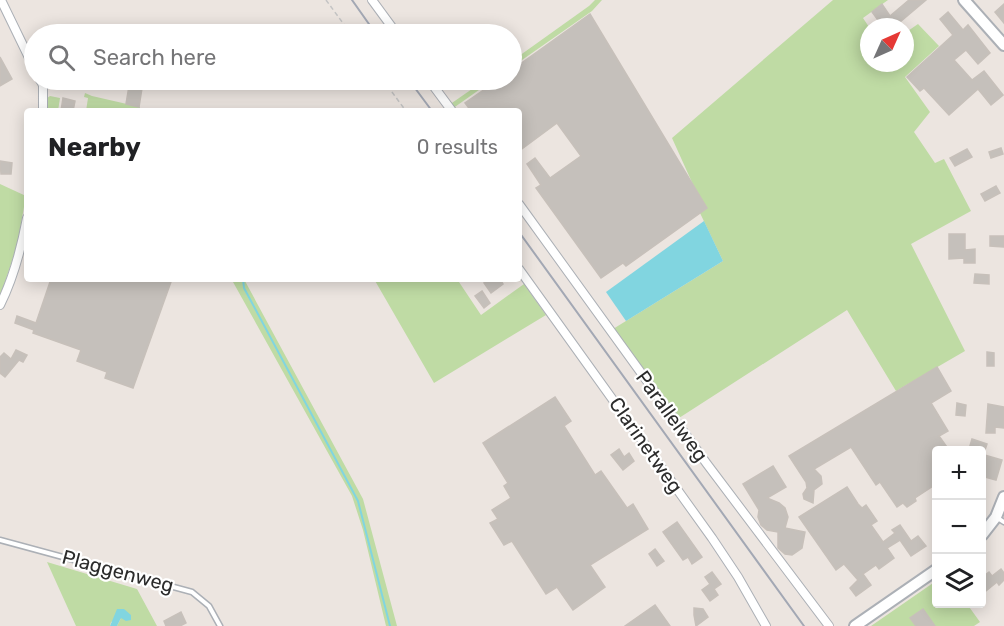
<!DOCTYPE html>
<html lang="en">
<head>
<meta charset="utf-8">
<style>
	:root { --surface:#fff; --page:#f6f6f6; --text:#202124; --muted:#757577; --line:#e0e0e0 }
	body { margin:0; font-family:Rubik,sans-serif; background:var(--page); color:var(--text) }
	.controls { position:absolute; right:18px; bottom:18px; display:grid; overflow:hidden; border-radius:6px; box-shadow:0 3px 15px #0003 }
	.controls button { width:54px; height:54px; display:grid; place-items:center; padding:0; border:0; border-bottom:2px solid var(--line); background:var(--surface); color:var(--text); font:30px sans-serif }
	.compass { position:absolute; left:860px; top:18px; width:54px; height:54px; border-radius:50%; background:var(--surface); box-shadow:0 3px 15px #0003; rotate:45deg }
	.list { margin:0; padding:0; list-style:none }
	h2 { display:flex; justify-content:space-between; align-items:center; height:78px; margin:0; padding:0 24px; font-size:26px }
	h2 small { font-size:20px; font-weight:400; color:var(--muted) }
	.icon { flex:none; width:33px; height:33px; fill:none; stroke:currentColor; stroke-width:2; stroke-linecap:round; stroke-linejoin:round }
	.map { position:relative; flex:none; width:1004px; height:626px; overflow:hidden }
	.search { position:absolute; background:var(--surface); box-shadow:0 3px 15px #0003; left:24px; top:24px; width:498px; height:66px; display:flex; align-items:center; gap:15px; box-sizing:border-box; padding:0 21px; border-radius:33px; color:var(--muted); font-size:22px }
	.panel { position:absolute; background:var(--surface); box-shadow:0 3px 15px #0003; left:24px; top:108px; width:498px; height:174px; border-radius:6px }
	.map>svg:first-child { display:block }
	.green { fill:#bfdba4 }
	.water { fill:#81d5e0 }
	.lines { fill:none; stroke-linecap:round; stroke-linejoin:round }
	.stream { stroke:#81d5e0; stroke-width:2 }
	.building { fill:#c5c0bb; stroke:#c7c0ba; stroke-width:1.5 }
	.lane-casing { stroke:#acb0b6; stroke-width:7 }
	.street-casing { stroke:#acb0b6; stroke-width:10 }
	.secondary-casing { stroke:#acb0b6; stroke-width:14 }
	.path { stroke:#c4c4c4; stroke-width:1.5; stroke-dasharray:4.5 3; stroke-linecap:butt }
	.lane { stroke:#fff; stroke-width:4 }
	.street { stroke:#fff; stroke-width:8 }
	.secondary { stroke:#fff; stroke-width:10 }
	.rail { stroke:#a3a8b4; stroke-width:2 }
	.labels { text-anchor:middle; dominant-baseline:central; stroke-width:4.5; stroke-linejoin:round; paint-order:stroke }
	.street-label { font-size:20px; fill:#2c2c2c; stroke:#fff }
</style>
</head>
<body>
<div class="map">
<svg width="1004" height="626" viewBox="0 0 1004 626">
	<rect width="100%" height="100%" fill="#ece5e0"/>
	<g class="green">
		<path d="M595 0H602L592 11 512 67V61L589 6Z"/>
		<path d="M833 0H888L863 18 869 27V63H905V33L918 24 939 46 905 77 930 112 914 132 935 163 944 159 971 211 911 244 965 351 896 391 847 310 679 418 613 329 723 261 700 213 704 209 672 138Z"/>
		<path d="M485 80H493L452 109 449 105Z"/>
		<path d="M85 93 92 96 140 107 139 111H86L88 98 84 97Z"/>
		<path d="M50 96 60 98 58 111H47V98Z"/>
		<path d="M0 184 26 196 17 246 0 297Z"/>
		<path d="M235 279H248L245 281 363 499 397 626H386L363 530 352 496 233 282Z"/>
		<path d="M374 279H457L481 315 524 284 546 315 434 383Z"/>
		<path d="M47 562 137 589 157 626H117L121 618 131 615 111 622 110 626H76Z"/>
		<path d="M936 581V604H967L980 622 974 626H871Z"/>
	</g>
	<g class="water">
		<path d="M704 221 723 261 626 321 606 292Z"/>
		<path d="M117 609H124L131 615V620L126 621 121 618 117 626H110Z"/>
	</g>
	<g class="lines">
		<path class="stream" d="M243 279 244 288 358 501 390 626"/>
	</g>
	<g class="building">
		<path d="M909 0H926L894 27H883L872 12 882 4 890 16Z"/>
		<path d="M1004 4V23L995 12Z"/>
		<path d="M948 12 963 30 968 25 990 53 978 64 966 50 954 60 972 80 984 71 1003 95 991 105 978 89 949 115 924 88 920 91 907 77 953 35 940 19Z"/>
		<path d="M590 14 707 208 626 266 623 263 601 278 536 188 541 185 527 164 535 158 550 178 581 156 557 123 519 151V111H471L465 103 498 80H512V70Z"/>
		<path d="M0 57 12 79 0 86Z"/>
		<path d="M130 80 143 82 139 107 126 104Z"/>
		<path d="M63 98 75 101 73 111H61Z"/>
		<path d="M1001 148 1003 154 991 158 989 152Z"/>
		<path d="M967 149 972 157 955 166 950 158Z"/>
		<path d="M0 161 12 163 11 174H1Z"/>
		<path d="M996 186 1000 193 985 201 981 194Z"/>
		<path d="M949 234H965V250L975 249V263H964V258L949 259Z"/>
		<path d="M990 236H1004V247L990 246Z"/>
		<path d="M975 274 989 275V284L974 283Z"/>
		<path d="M51 279H132L139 281V279H172L133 388 105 378 107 372 77 361 81 350 33 333 34 330 15 323 17 316 36 323Z"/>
		<path d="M489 279H500L503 284 491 293 484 283Z"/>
		<path d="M482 291 490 303 484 308 475 296Z"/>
		<path d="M16 350 27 355 23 362 19 360 5 377 0 373V357L4 353 11 359Z"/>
		<path d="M987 352 994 353V366H987Z"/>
		<path d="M937 367 951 391 931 403 948 431 939 436 949 450H936V484L915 498 916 501 907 507 903 503 897 507 880 482 876 485 851 447 814 469 821 476 822 484 814 490 813 503 804 499 803 494 807 488 806 482 789 456Z"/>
		<path d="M555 397 571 421 564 426 595 475 601 471 627 508 633 504 648 529 590 565 605 587 573 610 557 587 546 594 512 541 504 545 490 523 498 519 492 510 511 498 504 486 508 483 483 443Z"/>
		<path d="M957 403 966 405 965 416 956 415Z"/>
		<path d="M988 404 1004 407V428L995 427V433H986Z"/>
		<path d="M972 439 987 444 985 450 969 449Z"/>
		<path d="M619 449 624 457 629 453 634 461 623 470 611 455Z"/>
		<path d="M981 454 1002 460 996 480 981 476Z"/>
		<path d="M773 466 786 487 767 498 779 503 785 508 788 517 785 528 805 532 802 548 792 555 785 554 778 548V532L767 530 761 525 758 517 759 510 743 484Z"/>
		<path d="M847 487 858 504 862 508 866 505 877 521 871 525 883 542 895 533 892 530 900 525 911 541 918 536 926 546 911 556 900 540 887 548 894 558 879 569 876 565 863 574 871 585 856 596 850 588 858 580 844 564 836 570 799 517Z"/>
		<path d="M677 522 702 557 692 564 688 557 683 560 663 532Z"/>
		<path d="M655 549 664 561 657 566 649 554Z"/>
		<path d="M1001 569 1004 573V580L999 585 997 582 981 595V578L989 572 992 576Z"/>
		<path d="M712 572 721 584 714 589 718 595 710 601 702 590 710 584 705 577Z"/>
		<path d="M655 605 670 626H625Z"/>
		<path d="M694 608 703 609 708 617 696 626 694 615Z"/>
		<path d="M923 609 935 626H916L910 618Z"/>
		<path d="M181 612 186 623 180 626H166L164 621Z"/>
	</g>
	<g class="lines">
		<defs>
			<g id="lane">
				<path d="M996 517 1004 522"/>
				<path d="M0 540 192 592 209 606 220 626"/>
			</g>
			<g id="street">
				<path d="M1 0 34 68"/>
				<path d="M372 0 397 34"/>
				<path d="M40 80 43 85V111"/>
				<path d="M429 80 452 111"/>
				<path d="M519 204 707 464 829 626"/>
				<path d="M519 269 712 538 738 577 766 626"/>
				<path d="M0 305C14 277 21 250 27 218"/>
			</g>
			<g id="secondary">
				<path d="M964 0 1004 45"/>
				<path d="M982 535 996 517 1004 497"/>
				<path d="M855 626 936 570"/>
			</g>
		</defs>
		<use href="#lane" class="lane-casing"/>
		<use href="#street" class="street-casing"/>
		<use href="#secondary" class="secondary-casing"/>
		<g class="path">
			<path d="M326 0 351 34"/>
			<path d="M383 80 406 111"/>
		</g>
		<use href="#lane" class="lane"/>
		<use href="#street" class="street"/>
		<use href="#secondary" class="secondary"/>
		<g class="rail">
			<path d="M352 0 376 34"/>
			<path d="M409 80 432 111"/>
			<path d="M519 232 804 626"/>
		</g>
	</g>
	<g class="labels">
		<g class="street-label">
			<text transform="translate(672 416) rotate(54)">Parallelweg</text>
			<text transform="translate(646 445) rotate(55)">Clarinetweg</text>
			<text transform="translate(118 571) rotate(15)">Plaggenweg</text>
		</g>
	</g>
</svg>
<div class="controls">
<button>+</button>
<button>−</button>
<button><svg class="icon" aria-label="layers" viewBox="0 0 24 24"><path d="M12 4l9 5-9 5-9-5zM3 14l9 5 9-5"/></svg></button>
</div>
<svg class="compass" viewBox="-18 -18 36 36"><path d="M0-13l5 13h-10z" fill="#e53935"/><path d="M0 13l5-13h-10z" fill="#757577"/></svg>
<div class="search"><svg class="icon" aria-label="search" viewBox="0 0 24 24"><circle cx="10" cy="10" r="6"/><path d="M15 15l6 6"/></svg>Search here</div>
<section class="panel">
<h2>Nearby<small>0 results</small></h2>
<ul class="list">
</ul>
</section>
</div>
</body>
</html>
